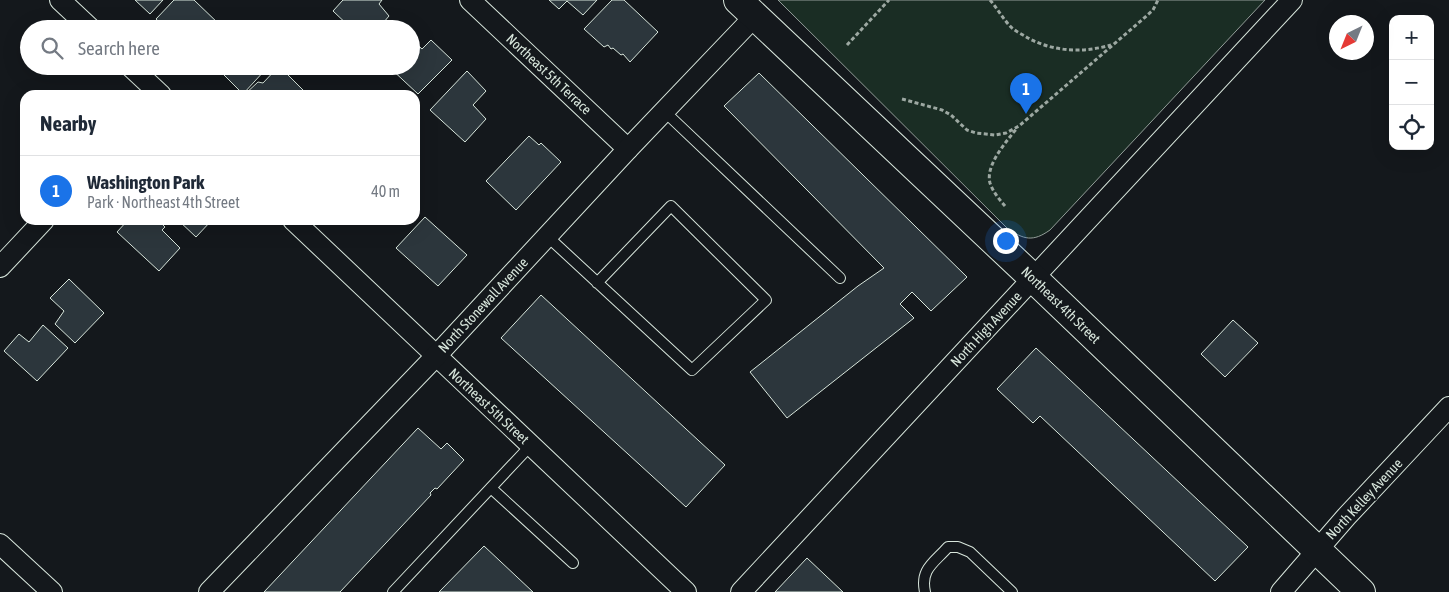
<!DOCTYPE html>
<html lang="en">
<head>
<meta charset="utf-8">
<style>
	:root { --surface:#fff; --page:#f2f2f3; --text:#1f2937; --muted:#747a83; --line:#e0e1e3; --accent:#1a73e8 }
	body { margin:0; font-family:"Asap Condensed",sans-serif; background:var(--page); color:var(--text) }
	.controls { position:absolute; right:15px; top:15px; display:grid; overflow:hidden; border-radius:10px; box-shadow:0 5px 20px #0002 }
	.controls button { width:45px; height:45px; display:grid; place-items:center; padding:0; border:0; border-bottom:1px solid var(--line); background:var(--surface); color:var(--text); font:25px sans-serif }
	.compass { position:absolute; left:1329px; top:15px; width:45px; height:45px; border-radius:50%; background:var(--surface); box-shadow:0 5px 20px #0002; rotate:223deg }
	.you { position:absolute; left:1005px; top:240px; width:18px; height:18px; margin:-12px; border:4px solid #fff; border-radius:50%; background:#1a73e8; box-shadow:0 0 0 8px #1a73e833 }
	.badge { display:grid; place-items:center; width:32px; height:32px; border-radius:50%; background:var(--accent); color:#fff; font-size:16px; font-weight:700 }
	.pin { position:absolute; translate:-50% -41px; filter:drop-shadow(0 1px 2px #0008) }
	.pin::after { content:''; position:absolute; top:26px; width:18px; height:15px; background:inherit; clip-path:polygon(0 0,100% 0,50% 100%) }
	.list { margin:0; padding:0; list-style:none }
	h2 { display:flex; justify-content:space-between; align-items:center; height:65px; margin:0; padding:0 20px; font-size:21px }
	h2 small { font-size:16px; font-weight:400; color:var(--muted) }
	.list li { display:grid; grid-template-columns:32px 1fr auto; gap:15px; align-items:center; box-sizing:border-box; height:70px; padding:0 20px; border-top:1px solid var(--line) }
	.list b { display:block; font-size:19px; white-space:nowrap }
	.list p { margin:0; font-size:16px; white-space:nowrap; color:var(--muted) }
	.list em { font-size:16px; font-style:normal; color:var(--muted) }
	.icon { flex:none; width:28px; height:28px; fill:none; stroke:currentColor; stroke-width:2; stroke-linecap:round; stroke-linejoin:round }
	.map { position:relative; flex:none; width:1449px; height:592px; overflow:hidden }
	.search { position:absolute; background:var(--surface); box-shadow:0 5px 20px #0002; left:20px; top:20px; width:400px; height:55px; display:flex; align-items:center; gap:12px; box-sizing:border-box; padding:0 18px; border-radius:28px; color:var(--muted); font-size:19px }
	.panel { position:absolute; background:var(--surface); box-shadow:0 5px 20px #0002; left:20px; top:90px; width:400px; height:135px; border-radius:15px }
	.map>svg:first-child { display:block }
	.green { fill:#1a2d24; stroke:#939e99 }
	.building { fill:#2c363c; stroke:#d8e6dc }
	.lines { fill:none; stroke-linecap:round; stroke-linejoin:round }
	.service-casing { stroke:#d8e6dc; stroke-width:12 }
	.minor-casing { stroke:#d8e6dc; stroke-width:22 }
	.secondary-casing { stroke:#d8e6dc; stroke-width:30 }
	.path { stroke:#9da8a2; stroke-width:3; stroke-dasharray:4 2.5; stroke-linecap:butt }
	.service { stroke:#14181c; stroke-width:10 }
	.minor { stroke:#14181c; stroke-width:20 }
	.secondary { stroke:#14181c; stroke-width:28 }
	.labels { text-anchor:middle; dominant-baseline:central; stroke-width:4; stroke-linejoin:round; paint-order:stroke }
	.street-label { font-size:14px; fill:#d8e6dc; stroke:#14181c }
</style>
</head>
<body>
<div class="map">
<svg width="1449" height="592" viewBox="0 0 1449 592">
	<rect width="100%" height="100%" fill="#14181c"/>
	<path class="green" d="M778 0H1265L1050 230C1033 242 1024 240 1007 228Z"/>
	<g class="building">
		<path d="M135 0H163L150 14Z"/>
		<path d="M174 0H194L220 25 216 29H167L156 19Z"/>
		<path d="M343 0H382L379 4 389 16 378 29H352L333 11Z"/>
		<path d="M549 0H597L583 15 567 1 559 9Z"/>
		<path d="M612 0H624L658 32 630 62 623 54 621 55 613 48 611 49 608 45 604 47 584 29Z"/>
		<path d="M411 39 422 49 431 40 452 60 418 94 388 66H411Z"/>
		<path d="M215 66H262L266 69 243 94Z"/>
		<path d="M279 66 308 95H244L258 82 263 83Z"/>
		<path d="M467 71 486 91 473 105 486 119 465 142 430 110Z"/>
		<path d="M759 73 967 277 931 311 912 292 900 304 914 318 787 418 750 372 858 286 884 268 724 106Z"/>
		<path d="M529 136 539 145 541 143 561 162 516 210 486 181Z"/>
		<path d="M425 217 467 255 438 286 396 248Z"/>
		<path d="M128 220H158L165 227 162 230 180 248 159 271 117 232Z"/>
		<path d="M178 220H212L196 237Z"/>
		<path d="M69 279 104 313 75 343 55 324 64 311 50 298Z"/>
		<path d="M541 295 725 465 686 507 501 338Z"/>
		<path d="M1233 320 1258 343 1225 377 1201 354Z"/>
		<path d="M43 325 68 348 37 381 4 351 19 334 29 342Z"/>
		<path d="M1036 348 1248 547 1215 581 1040 416 1033 423 997 389Z"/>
		<path d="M418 428 441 449 447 443 464 460 437 489 435 488 430 493 431 495 340 592H264Z"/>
		<path d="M484 546 533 592H439Z"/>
		<path d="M807 558 843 592H775Z"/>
	</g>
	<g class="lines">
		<defs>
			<g id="service">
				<path d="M664 111 840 278"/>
				<path d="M547 236 692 370 766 300 671 206 597 283"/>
				<path d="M491 488 573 563"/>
				<path d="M393 592 531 445"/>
				<path d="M925 592C920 569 934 563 948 547H958L970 552 1012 592"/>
			</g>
			<g id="minor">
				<path d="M60 0 91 29"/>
				<path d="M470 0 628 149"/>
				<path d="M130 66 161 95"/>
				<path d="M293 220 686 592"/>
				<path d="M0 267 44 220"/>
				<path d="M0 544 52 592"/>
				<path d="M209 592 436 356 628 149 755 16"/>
				<path d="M741 592 1292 0"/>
				<path d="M1281 592 1346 517 1449 407"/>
			</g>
			<path id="secondary" d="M738 0 1033 278 1361 592"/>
		</defs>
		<use href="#service" class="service-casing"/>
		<use href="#minor" class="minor-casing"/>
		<use href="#secondary" class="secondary-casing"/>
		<g class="path">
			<path d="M990 0C997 8 1002 17 1009 25 1014 31 1022 34 1028 38 1054 52 1083 53 1111 45"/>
			<path d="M847 45 889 0"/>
			<path d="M902 99 942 110 951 115 967 130 976 133 995 135 1006 133 1019 126 1143 19 1153 10 1158 0"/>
			<path d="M1005 206C999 199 993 192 990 183 985 165 1007 141 1017 128"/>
		</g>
		<use href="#service" class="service"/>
		<use href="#minor" class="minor"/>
		<use href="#secondary" class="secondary"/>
	</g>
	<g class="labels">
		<g class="street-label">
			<text transform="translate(549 74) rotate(43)">Northeast 5th Terrace</text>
			<text transform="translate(483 305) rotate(-47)">North Stonewall Avenue</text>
			<text transform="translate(1061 305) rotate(44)">Northeast 4th Street</text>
			<text transform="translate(986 329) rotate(-47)">North High Avenue</text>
			<text transform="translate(489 406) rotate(43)">Northeast 5th Street</text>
			<text transform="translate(1364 499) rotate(-47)">North Kelley Avenue</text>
		</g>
	</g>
</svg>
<div class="controls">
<button>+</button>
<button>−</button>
<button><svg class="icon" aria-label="locate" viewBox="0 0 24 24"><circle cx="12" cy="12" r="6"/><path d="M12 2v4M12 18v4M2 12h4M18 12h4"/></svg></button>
</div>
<svg class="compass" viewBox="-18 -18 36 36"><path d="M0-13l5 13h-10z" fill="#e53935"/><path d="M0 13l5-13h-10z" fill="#747a83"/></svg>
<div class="you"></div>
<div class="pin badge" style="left:1026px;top:114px">1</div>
<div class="search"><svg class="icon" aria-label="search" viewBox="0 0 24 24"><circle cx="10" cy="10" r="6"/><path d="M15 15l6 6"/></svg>Search here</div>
<section class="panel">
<h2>Nearby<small></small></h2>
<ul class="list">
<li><span class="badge">1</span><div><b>Washington Park</b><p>Park · Northeast 4th Street</p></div><em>40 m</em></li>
</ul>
</section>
</div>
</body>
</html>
